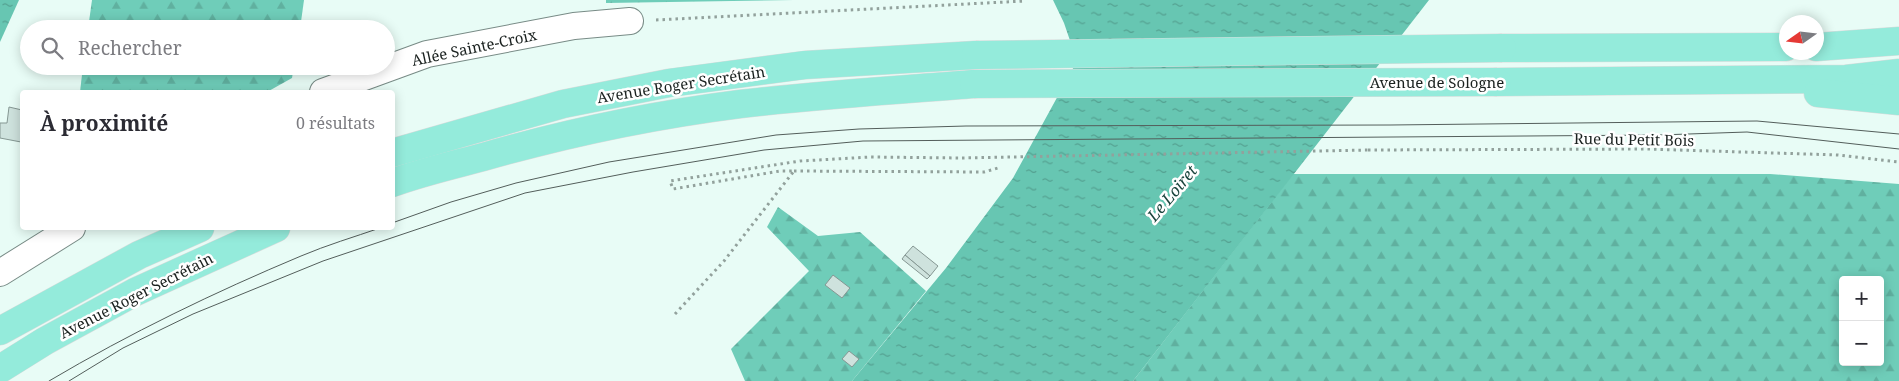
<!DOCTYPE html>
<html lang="fr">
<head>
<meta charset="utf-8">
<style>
	:root { --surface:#fff; --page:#f7f7f7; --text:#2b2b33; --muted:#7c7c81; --line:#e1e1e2 }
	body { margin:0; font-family:"Noto Serif",serif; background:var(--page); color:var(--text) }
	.controls { position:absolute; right:15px; bottom:15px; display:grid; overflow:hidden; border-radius:5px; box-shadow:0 2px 12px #0003 }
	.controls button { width:45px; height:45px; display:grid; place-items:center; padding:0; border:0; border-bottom:1px solid var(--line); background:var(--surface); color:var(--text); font:25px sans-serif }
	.compass { position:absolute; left:1779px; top:15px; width:45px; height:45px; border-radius:50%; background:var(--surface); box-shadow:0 2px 12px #0003; rotate:256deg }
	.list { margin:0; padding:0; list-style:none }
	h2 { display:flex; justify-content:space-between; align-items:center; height:65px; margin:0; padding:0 20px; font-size:21px }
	h2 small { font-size:16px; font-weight:400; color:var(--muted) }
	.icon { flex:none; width:28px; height:28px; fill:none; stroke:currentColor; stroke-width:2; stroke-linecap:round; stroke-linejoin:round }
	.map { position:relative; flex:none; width:1899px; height:381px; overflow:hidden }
	.search { position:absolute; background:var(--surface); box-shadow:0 2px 12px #0003; left:20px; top:20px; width:375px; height:55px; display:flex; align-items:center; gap:12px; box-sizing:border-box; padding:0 18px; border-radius:28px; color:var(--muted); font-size:19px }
	.panel { position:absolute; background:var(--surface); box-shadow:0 2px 12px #0003; left:20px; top:90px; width:375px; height:140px; border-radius:5px }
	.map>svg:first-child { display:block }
	.forest { fill:url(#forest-firs); fill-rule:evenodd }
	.water { fill:url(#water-ripples) }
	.building { fill:#cee2dd; stroke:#859793 }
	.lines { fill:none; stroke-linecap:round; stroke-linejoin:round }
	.street-casing { stroke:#788b86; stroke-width:28 }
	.primary-casing { stroke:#dadbdb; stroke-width:29 }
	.path { stroke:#92a19c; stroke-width:3; stroke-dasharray:2.5 4; stroke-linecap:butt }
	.street { stroke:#fff; stroke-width:26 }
	.primary { stroke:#94ebdb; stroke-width:28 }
	.tram { stroke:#535e5b; stroke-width:1 }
	.primary-bridge-casing { stroke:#dadbdb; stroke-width:29; stroke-linecap:butt }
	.path-bridge { stroke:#92a19c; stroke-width:3; stroke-dasharray:2.5 4; stroke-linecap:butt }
	.primary-bridge { stroke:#94ebdb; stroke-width:28 }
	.labels { text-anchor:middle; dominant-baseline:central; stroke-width:5; stroke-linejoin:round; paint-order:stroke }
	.street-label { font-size:15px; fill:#1a211f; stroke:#fff }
	.water-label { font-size:16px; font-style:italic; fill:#1a453d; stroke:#fff }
</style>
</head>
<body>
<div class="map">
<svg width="1899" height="381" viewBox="0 0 1899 381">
	<defs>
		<pattern id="forest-firs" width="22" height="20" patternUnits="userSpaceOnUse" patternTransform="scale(1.25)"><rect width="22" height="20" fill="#6fcdb9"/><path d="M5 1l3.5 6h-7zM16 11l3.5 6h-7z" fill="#60b09f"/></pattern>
		<pattern id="water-ripples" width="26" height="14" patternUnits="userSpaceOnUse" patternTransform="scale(1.25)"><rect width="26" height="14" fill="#67c6b2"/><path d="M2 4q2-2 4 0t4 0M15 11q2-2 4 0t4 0" fill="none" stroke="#54a090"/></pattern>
	</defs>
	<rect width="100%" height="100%" fill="#e8fcf6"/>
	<g class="forest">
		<path d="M92 0H304L300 29H88Z"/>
		<path d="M606 0H794L606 3Z"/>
		<path d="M83 66H294L292 78 267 92H80Z"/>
		<path d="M1293 174H1770L1899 184V381H1133ZM1843 280H1880V362H1843Z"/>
		<path d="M778 207 818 236 860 232 926 291 852 381H745L731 349 809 271 767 227Z"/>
	</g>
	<g class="water">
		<path d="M0 0H19L0 42Z"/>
		<path d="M1053 0H1429L1133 381H852L946 268 1013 178 1077 61 1064 23Z"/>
	</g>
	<g class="building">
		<path d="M9 107 22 110V138L21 142 0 138V123H7Z"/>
		<path d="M913 246 938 266 930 276 905 255Z"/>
		<path d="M905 255 930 276 927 279 902 259Z"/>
		<path d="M833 275 850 288 842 298 825 285Z"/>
		<path d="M849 351 859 359 852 367 842 359Z"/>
	</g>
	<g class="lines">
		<defs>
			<g id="street">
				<path d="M323 92 427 54 574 26 630 21"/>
				<path d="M0 273 72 228"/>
			</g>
			<g id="primary">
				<path d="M1816 47 1899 41"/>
				<path d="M1502 48 1786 47"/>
				<path d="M1497 82 1846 79 1899 73"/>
				<path d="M1818 93 1899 101"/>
				<path d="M392 153 563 104 669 83 805 65 976 55"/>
				<path d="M392 183C422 172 453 165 483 157 567 133 653 115 740 104 818 95 896 90 974 84"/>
				<path d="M0 331 139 255 200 228"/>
				<path d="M0 369 45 341 135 292 276 228"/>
			</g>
		</defs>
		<use href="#street" class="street-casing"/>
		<use href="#primary" class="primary-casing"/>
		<g class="path">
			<path d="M656 20 1025 1"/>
			<path d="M1368 150 1646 149 1838 155 1899 162"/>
			<path d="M794 171 984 172 998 168"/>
			<path d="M675 314 724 261 794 171H780L673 189 670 181 800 161 870 157 962 158"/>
		</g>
		<use href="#street" class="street"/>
		<use href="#primary" class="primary"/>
		<g class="tram">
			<path d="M392 223 451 202 516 183 609 162 776 135 859 129 966 126 1390 125 1757 121 1899 134"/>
			<path d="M49 381C130 333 215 292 301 256 327 245 354 237 380 228"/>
			<path d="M69 381 123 348 193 314 323 261 525 193 633 172 764 150 863 141 1659 135 1747 132 1899 149"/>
		</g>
		<defs>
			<g id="primary-bridge">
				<path d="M976 55 1502 48"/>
				<path d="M974 84 1497 82"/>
			</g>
		</defs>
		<use href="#primary-bridge" class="primary-bridge-casing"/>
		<path class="path-bridge" d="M962 158 1368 150"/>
		<use href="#primary-bridge" class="primary-bridge"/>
	</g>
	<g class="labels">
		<g class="street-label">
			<text transform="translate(474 47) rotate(-12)">Allée Sainte-Croix</text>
			<text x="1437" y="82">Avenue de Sologne</text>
			<text transform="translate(681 84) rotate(-9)">Avenue Roger Secrétain</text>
			<text transform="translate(1634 139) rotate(1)">Rue du Petit Bois</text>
			<text transform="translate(136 295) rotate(-27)">Avenue Roger Secrétain</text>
		</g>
		<g class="water-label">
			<text transform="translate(1172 193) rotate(-50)">Le Loiret</text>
		</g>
	</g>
</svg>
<div class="controls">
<button>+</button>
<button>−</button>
</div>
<svg class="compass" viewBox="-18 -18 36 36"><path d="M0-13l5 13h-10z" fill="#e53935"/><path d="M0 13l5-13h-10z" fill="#7c7c81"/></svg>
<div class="search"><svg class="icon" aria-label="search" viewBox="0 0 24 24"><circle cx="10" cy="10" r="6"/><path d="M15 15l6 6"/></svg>Rechercher</div>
<section class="panel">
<h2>À proximité<small>0 résultats</small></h2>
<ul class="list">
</ul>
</section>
</div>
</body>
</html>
